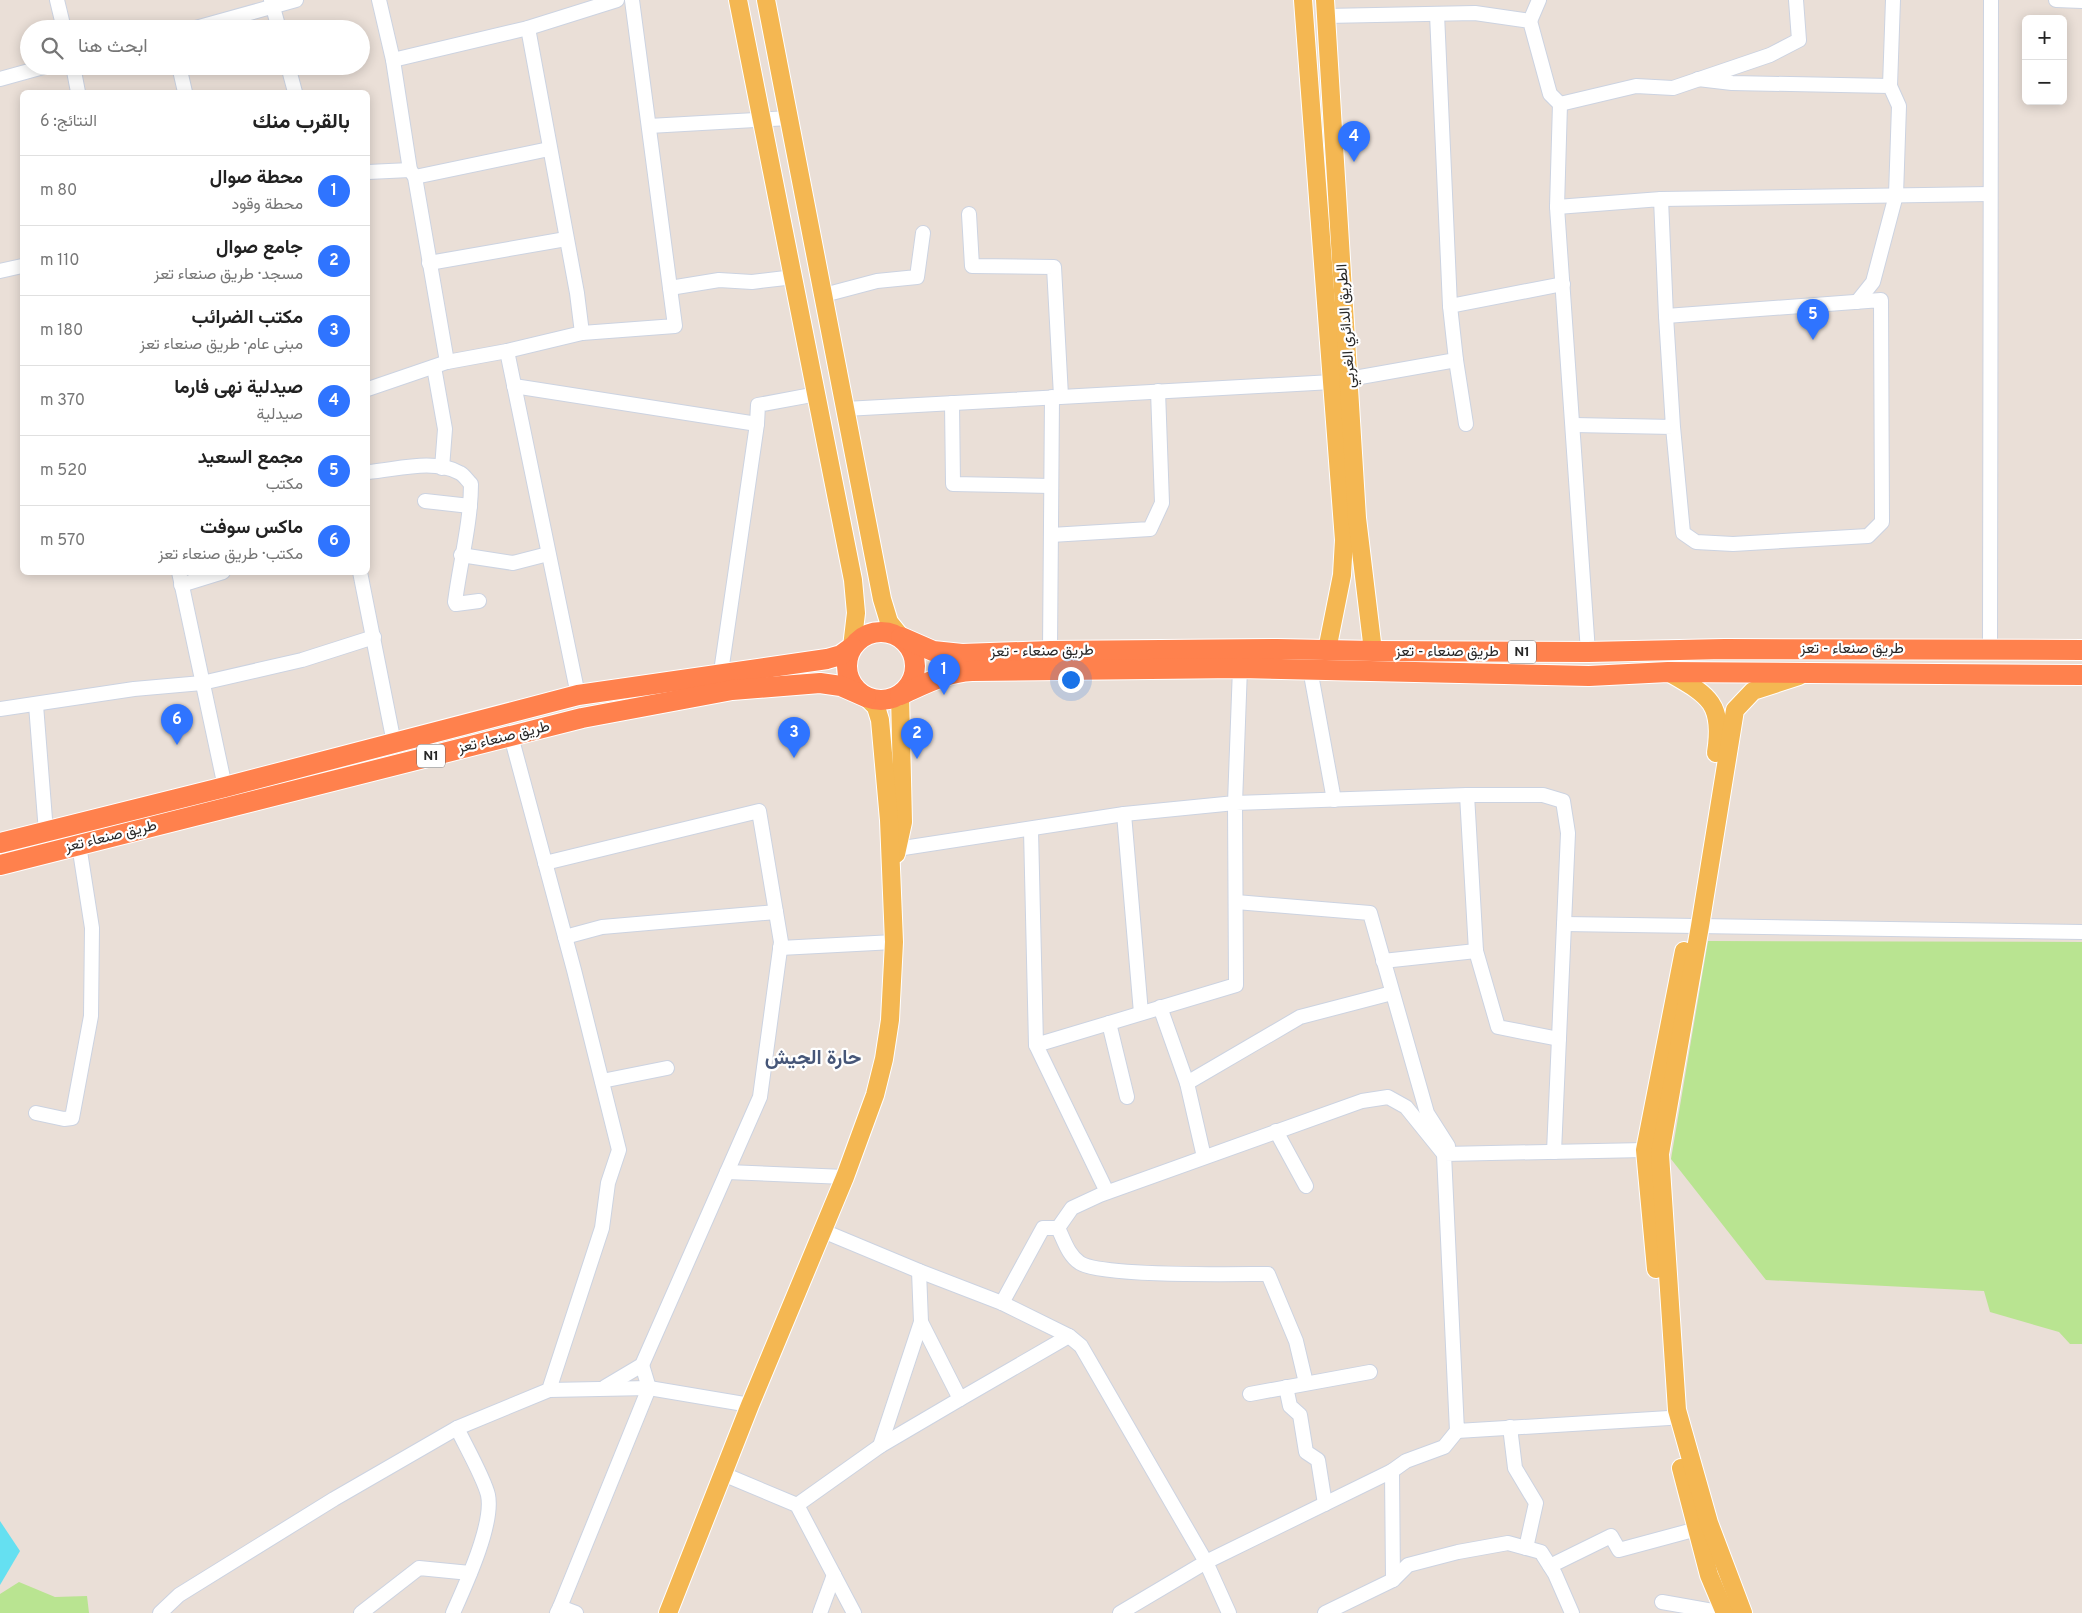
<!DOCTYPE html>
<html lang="ar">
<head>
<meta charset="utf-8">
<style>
	:root { --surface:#fff; --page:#f6f6f6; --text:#222; --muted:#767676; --line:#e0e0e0; --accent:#2f74ff }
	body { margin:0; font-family:Overpass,Vazirmatn,sans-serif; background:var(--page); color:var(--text); direction:rtl }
	.controls { position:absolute; right:15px; top:15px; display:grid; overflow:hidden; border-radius:8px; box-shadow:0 2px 12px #0003 }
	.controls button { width:45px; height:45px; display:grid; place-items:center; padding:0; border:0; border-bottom:1px solid var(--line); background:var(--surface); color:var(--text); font:25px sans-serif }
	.you { position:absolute; left:1070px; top:679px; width:18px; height:18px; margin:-12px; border:4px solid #fff; border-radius:50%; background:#1a73e8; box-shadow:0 0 0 8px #1a73e833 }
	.badge { display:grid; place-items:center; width:32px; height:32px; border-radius:50%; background:var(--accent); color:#fff; font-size:16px; font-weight:700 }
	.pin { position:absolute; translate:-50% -41px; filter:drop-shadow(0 1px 2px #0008) }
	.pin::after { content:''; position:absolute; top:26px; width:18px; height:15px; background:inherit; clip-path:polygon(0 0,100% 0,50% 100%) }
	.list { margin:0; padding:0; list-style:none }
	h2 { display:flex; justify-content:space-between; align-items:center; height:65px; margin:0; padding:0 20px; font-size:21px }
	h2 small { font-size:16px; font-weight:400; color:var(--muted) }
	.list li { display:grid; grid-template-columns:32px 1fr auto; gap:15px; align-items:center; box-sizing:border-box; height:70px; padding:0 20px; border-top:1px solid var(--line) }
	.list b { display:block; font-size:19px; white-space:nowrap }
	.list p { margin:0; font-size:16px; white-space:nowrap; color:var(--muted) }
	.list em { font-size:16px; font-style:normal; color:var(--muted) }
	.icon { flex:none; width:28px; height:28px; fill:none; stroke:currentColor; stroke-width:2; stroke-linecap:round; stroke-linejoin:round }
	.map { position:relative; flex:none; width:2082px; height:1613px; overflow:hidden; direction:ltr }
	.search { position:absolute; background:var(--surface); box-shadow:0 2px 12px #0003; left:20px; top:20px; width:350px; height:55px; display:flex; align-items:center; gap:12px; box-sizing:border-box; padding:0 18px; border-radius:28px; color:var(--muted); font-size:19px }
	.panel { position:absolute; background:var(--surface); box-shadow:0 2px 12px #0003; left:20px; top:90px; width:350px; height:485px; border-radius:8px; direction:rtl }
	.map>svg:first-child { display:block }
	.green { fill:#b9e491 }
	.water { fill:#65e0f1 }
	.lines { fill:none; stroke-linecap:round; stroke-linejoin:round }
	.minor-casing { stroke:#ccd3e1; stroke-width:16 }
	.major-casing { stroke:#fff; stroke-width:20 }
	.highway-casing { stroke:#fff; stroke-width:22 }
	.minor { stroke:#fff; stroke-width:14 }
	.major { stroke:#f4b752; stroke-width:18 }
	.highway { stroke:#ff814d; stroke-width:20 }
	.labels { text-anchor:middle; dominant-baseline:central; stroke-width:4.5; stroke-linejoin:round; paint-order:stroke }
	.shield { fill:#fff; stroke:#686868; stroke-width:1 }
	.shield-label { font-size:14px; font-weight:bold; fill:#272727 }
	.street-label { font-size:15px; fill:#272727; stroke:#fff }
	.district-label { font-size:20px; font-weight:bold; fill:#465678; stroke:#fff }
</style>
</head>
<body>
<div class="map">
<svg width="2082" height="1613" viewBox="0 0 2082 1613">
	<rect width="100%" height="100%" fill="#eadfd7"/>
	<g class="green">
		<path d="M1708 941 2082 942V1344H2070L2059 1332 1990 1312 1984 1291 1766 1280 1671 1159Z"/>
		<path d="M19 1582 55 1597 87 1596 89 1613H0V1594Z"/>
	</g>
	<path class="water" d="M0 1521 20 1551 0 1585Z"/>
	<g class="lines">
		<defs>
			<g id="minor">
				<path d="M57 0 64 29"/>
				<path d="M271 0 279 29"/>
				<path d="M379 0 393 60 410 170 415 177 447 362"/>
				<path d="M2056 0 2082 1"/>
				<path d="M1437 14 1450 306 1563 284"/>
				<path d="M1326 16 1475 13 1530 21 1550 94 1560 104 1557 207 1588 652"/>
				<path d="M1530 21 1539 0"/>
				<path d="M528 28 577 293 582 333"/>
				<path d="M192 29 296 0"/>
				<path d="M393 60 528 28 617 0"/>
				<path d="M73 66 78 92"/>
				<path d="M179 66 185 92"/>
				<path d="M288 66 295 92"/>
				<path d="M0 79 47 66"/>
				<path d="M1698 79 1732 83 1890 86 1899 106 1896 195 1873 282 1857 302"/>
				<path d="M1890 86 1893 0"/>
				<path d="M1560 104 1636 86 1673 88 1770 55 1799 40 1796 0"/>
				<path d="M649 126 790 118"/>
				<path d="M368 172 410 170"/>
				<path d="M415 177 549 149"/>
				<path d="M1661 199 1990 194"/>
				<path d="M1557 207 1661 199 1666 316"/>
				<path d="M969 214 972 266 1054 267 1061 396"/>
				<path d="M429 263 566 239"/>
				<path d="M0 271 22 266"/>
				<path d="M670 288 719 280 752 282 794 277"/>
				<path d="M824 295 877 281 917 277 923 233"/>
				<path d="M507 351 578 695"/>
				<path d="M1456 360 1466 424"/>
				<path d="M434 367 445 429 442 468"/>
				<path d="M514 386 757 424"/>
				<path d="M368 389 447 362 507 351 582 333 675 326 632 0"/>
				<path d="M952 403 953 484 1051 486"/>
				<path d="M845 409 1332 382 1456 360 1450 306"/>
				<path d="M1574 425 1673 427 1683 533 1696 542 1733 544 1868 536 1882 522 1881 300 1666 316 1673 427"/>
				<path d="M368 472C396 470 433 458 460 473 464 475 467 480 471 484 471 522 460 563 455 602L456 604 479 601"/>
				<path d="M425 501 470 506"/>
				<path d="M1051 535 1150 529 1162 503 1158 391"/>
				<path d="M461 555 513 563 548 554"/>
				<path d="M179 572 225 787 232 807"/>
				<path d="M360 572 394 743"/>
				<path d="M181 585 223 572"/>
				<path d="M1990 650 1991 0"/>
				<path d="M1050 651 1052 397"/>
				<path d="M1310 669 1334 800"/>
				<path d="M721 672 757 424 758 405 817 394"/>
				<path d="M36 705 46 832"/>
				<path d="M0 709 134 689 202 683 302 660 374 637"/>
				<path d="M1467 795 1476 951 1498 1027 1559 1039"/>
				<path d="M1124 814 1141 1013"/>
				<path d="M1031 830 1036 1045 1236 985 1235 803 1467 795H1543L1563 801 1568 833 1554 1152"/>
				<path d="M897 849 1124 814 1235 803 1240 668"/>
				<path d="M545 863 759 811 781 942 760 1097 642 1365 605 1387"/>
				<path d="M1236 902 1370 913 1427 1113 1448 1146"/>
				<path d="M1564 924 2082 932"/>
				<path d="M565 937 602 927 776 912"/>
				<path d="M780 948 894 942"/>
				<path d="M1383 961 1476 951"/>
				<path d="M1160 1007 1187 1083"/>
				<path d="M1109 1023 1127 1097"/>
				<path d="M1036 1045 1107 1192"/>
				<path d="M602 1081 667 1068"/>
				<path d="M36 1113 64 1119 72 1118 91 1016 92 928 79 845"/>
				<path d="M1276 1131 1306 1186"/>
				<path d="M1645 1150 1444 1154 1457 1431 1669 1418"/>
				<path d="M1204 1157 1187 1083 1300 1017 1392 993"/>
				<path d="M727 1172 845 1177"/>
				<path d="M823 1231 919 1271 1002 1303 1069 1336 1081 1346 1206 1562 1120 1613"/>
				<path d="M919 1271 921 1322 960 1399 1069 1336"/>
				<path d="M1002 1303 1043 1228H1058"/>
				<path d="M1306 1383 1296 1341 1268 1274C1235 1274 1103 1277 1080 1263 1068 1255 1064 1240 1058 1228L1072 1208 1100 1195 1362 1101 1388 1097 1406 1107 1444 1154"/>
				<path d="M1286 1387 1290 1406 1300 1415 1306 1452 1318 1460 1325 1504"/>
				<path d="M549 1390 649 1388 750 1405"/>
				<path d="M1250 1394 1370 1372"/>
				<path d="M1510 1427 1515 1468 1536 1503 1526 1548"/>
				<path d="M880 1446 921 1322"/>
				<path d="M1392 1471 1393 1580"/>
				<path d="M723 1474 797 1505 854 1613"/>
				<path d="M797 1505 880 1446 960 1399"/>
				<path d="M1550 1566 1611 1536 1619 1550 1697 1529"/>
				<path d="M1662 1602 1724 1613"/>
				<path d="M560 1607 649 1388 642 1365"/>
				<path d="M160 1613 179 1595 334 1499 457 1428 549 1390 602 1228 608 1183 619 1150 574 970 511 736"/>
				<path d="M361 1613 419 1568 470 1573"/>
				<path d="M453 1613C465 1586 494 1524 488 1495 484 1478 465 1445 457 1428"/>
				<path d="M557 1613 560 1607 576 1613"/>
				<path d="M820 1613 834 1575"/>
				<path d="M1229 1613 1206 1562 1392 1471 1406 1461 1444 1447 1457 1431"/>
				<path d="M1325 1613 1393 1580 1408 1565 1458 1552 1508 1543 1541 1552 1555 1574 1572 1613"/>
			</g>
			<g id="major">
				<path d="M738 0 853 580 856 613 852 647"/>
				<path d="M766 0 882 599 889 622 901 637"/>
				<path d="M1303 0 1344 540 1342 575 1327 650"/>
				<path d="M1325 0 1357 518 1373 651"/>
				<path d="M1668 672C1708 695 1724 702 1716 753"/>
				<path d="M896 854 903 822 900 695"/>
				<path d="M1656 1269 1645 1150 1684 951"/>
				<path d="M1681 1468 1709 1575 1725 1613"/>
				<path d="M668 1613 750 1405 845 1177 875 1095 884 1059 890 1020 894 942 889 820 880 720 876 707 866 697"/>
				<path d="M1743 1613 1709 1523 1677 1410 1660 1154 1700 926 1735 710 1753 691 1799 676"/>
			</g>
			<g id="highway">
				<circle cx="881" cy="666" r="34"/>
				<path d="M901 637 933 651 962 654 1050 651 1277 649 1373 651 1588 652 1725 649 2082 650"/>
				<path d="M900 695C923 685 946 672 972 671L1240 668 1589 676 1668 672 2082 675"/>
				<path d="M0 843 225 787 578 695 827 659 841 655 852 647"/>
				<path d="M0 865 582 718 732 690 820 683 841 686 866 697"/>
			</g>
		</defs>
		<use href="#minor" class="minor-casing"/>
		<use href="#major" class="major-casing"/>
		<use href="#highway" class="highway-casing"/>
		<use href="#minor" class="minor"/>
		<use href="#major" class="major"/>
		<use href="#highway" class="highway"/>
	</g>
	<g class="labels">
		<g class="shield">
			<rect x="1508" y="640.5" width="28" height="23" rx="4"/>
			<rect x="417" y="744.5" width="28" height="23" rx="4"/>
		</g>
		<g class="shield-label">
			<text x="1522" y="652">N1</text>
			<text x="431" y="756">N1</text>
		</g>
		<g class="street-label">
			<text transform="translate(1347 326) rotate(-94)">الطريق الدائري الغربي</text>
			<text x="1852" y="649">طريق صنعاء - تعز</text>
			<text transform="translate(1042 652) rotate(-1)">طريق صنعاء - تعز</text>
			<text x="1447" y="652">طريق صنعاء - تعز</text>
			<text transform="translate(504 738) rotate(-14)">طريق صنعاء تعز</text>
			<text transform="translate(111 837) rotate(-14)">طريق صنعاء تعز</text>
		</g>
		<g class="district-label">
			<text x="813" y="1059">حارة الجيش</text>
		</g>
	</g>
</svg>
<div class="controls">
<button>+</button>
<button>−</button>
</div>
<div class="you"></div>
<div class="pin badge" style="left:944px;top:695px">1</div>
<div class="pin badge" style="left:917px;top:759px">2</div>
<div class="pin badge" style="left:794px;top:758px">3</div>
<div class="pin badge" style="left:1354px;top:162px">4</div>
<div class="pin badge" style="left:1813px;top:340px">5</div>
<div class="pin badge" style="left:177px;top:745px">6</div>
<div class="search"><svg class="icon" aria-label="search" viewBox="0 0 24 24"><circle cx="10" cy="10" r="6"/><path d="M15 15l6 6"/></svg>ابحث هنا</div>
<section class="panel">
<h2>بالقرب منك<small>النتائج: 6</small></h2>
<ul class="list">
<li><span class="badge">1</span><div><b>محطة صوال</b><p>محطة وقود</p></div><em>80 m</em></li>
<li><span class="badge">2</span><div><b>جامع صوال</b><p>مسجد · طريق صنعاء تعز</p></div><em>110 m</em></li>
<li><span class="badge">3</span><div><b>مكتب الضرائب</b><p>مبنى عام · طريق صنعاء تعز</p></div><em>180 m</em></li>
<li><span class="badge">4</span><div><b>صيدلية نهى فارما</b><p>صيدلية</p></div><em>370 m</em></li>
<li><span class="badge">5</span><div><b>مجمع السعيد</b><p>مكتب</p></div><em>520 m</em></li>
<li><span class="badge">6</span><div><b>ماكس سوفت</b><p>مكتب · طريق صنعاء تعز</p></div><em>570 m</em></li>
</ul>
</section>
</div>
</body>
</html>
